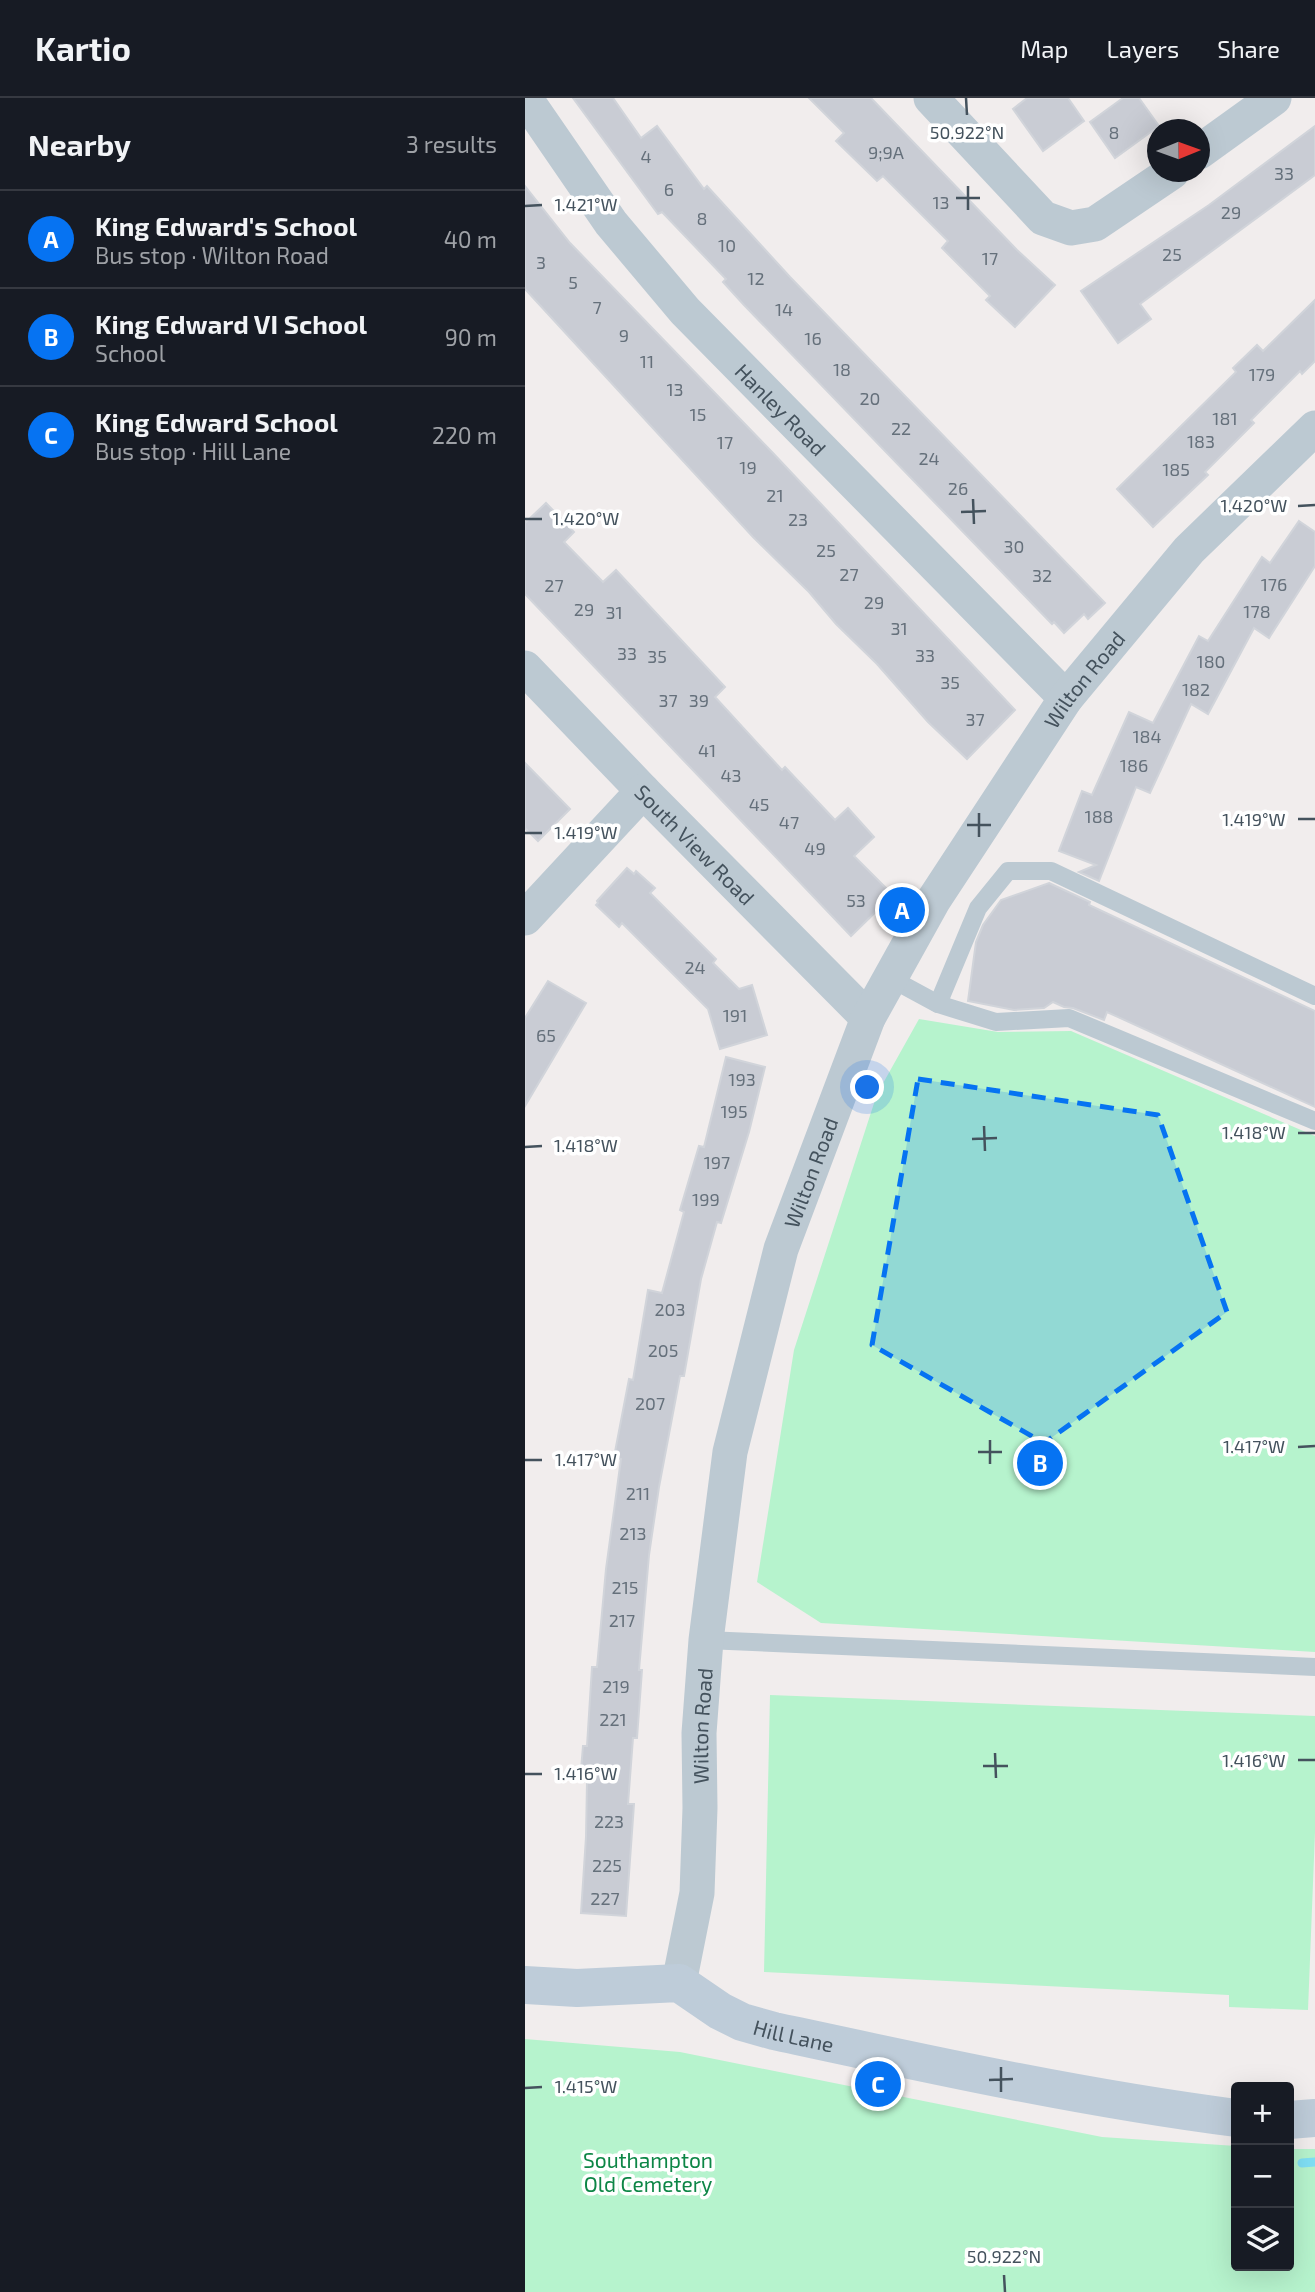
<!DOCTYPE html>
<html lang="en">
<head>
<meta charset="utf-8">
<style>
	:root { --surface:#171b24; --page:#242831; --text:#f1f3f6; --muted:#9ea1a6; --line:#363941; --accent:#0673f2 }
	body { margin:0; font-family:"Exo 2",sans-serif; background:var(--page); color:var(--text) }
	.controls { position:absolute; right:21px; bottom:21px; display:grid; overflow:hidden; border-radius:7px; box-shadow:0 7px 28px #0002 }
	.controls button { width:63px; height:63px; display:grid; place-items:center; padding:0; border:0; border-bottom:2px solid var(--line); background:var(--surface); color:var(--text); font:35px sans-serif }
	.compass { position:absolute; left:622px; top:21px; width:63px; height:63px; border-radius:50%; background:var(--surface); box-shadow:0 7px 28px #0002; rotate:89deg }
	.you { position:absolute; left:343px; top:990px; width:24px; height:24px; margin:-18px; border:5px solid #fff; border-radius:50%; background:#1a73e8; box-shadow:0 0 0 10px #1a73e833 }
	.badge { display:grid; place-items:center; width:46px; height:46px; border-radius:50%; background:var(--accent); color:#fff; font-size:23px; font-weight:700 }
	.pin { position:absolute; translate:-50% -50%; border:4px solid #fff; box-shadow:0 2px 7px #0006 }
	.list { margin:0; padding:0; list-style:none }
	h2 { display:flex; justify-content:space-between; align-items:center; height:91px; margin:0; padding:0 28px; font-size:30px }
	h2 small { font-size:23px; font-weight:400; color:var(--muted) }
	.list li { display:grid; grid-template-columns:46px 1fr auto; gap:21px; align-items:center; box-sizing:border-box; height:98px; padding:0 28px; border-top:2px solid var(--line) }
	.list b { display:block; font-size:26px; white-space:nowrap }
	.list p { margin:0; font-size:23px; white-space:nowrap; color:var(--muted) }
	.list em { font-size:23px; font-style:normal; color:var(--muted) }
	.icon { flex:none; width:38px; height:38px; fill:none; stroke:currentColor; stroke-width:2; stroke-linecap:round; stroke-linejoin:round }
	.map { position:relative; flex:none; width:790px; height:2194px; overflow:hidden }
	header { display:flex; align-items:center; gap:42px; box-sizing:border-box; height:98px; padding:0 35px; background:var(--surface); border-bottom:2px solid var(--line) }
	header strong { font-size:33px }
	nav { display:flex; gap:38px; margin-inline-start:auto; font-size:24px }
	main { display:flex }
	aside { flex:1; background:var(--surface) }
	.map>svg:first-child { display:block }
	.green { fill:#b6f3cd }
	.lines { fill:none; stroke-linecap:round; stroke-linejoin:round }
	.stream { stroke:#7fdff5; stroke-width:9 }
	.building { fill:#c9ccd4; stroke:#d1d4da; stroke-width:2 }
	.lane { stroke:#bcc9d2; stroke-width:18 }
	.street { stroke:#bcc9d2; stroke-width:35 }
	.secondary { stroke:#beccd9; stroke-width:38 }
	.marked { fill:#0673f2; fill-opacity:0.2; stroke:#0673f2; stroke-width:5; stroke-dasharray:14 9; stroke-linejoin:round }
	.ticks { fill:none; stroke:#44525d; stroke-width:2.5 }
	.labels { text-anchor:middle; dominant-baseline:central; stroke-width:7; stroke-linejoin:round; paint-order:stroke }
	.number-label { font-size:18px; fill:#65707b }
	.street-label { font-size:21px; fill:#44525d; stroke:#fff }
	.park-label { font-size:21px; fill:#0d8646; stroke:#fff }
	.ticks-label { font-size:18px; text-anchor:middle; fill:#44525d; stroke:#fff; stroke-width:7; stroke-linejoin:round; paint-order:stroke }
</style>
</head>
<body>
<header>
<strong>Kartio</strong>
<nav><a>Map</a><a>Layers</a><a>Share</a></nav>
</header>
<main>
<aside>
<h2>Nearby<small>3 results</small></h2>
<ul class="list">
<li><span class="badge">A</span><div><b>King Edward's School</b><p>Bus stop · Wilton Road</p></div><em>40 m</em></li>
<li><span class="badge">B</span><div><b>King Edward VI School</b><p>School</p></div><em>90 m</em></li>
<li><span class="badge">C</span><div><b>King Edward School</b><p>Bus stop · Hill Lane</p></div><em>220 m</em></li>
</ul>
</aside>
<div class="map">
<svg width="790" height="2194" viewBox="0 0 790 2194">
	<rect width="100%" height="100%" fill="#f1eded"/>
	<g class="green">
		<path d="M394 921 473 934 546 933 790 1038V1554L296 1525 232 1484 269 1252 352 996Z"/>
		<path d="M245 1597 790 1618V1734L783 1912 704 1909V1897L239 1874Z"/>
		<path d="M0 1941 155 1954 577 2039 711 2048V2168H764V2051H790V2194H0Z"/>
	</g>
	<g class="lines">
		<path class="stream" d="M777 2065 790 2064"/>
	</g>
	<g class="building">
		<path d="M48 0H88L116 40 132 28 179 91 182 88 265 179 580 505 563 521 559 516 539 535 529 524 527 526 219 207 198 184 201 181 137 114 133 116Z"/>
		<path d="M284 0H346L492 152 530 187 490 229 461 202 465 198 417 150 423 143 358 78 352 83 311 43 319 35Z"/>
		<path d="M502 0H543L559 23 518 53 488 11Z"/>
		<path d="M598 0H614L634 28 590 60 565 24Z"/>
		<path d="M790 28V77L615 206 626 221 593 245 556 193 684 107Z"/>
		<path d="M0 88 45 145 247 354 490 612 442 661 403 624 352 566 311 526 284 494 228 439 0 191Z"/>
		<path d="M790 202V263L777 276 775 273 726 322 729 325 680 374 683 377 628 429 592 391 711 274 708 270 732 247 738 253Z"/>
		<path d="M21 405 49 434 39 444 78 484 91 472 200 589 190 599 257 672 260 669 310 722 323 710 349 739 329 758 368 797 326 838 0 496V425Z"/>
		<path d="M774 423 790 434V468L744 540 729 530 683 616 666 606 625 695 611 689 574 783 554 774 571 767 534 753 557 693 567 697 604 614 628 625 674 538 683 543 737 459 745 465Z"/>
		<path d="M0 665 45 711 13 743 0 730Z"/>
		<path d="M102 770 109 776 111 773 130 790 125 795 191 861 188 865 214 891 227 887 242 937 195 951 183 911 97 825 94 829 71 807 73 805 72 803Z"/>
		<path d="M524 785 565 804 564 807 790 913V1009L582 914 579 922 548 910 539 909 528 904 519 910 489 912 443 903 451 844 458 827 476 802Z"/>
		<path d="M23 883 61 905 0 1008V920Z"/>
		<path d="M201 959 240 969 224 1034 196 1125 192 1124 176 1181 159 1278H155L134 1389 124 1457 114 1572H117L112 1640H108L103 1706H109L101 1818 56 1815 61 1739 62 1684H55L58 1648H62L67 1569H72L81 1471 96 1361 89 1359 104 1281 108 1282 123 1192 137 1195 159 1114 155 1112 174 1048 179 1049Z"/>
	</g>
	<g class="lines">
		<g class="lane">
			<path d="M365 880 413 906"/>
			<path d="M790 898 526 773H483L453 810 413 906 471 924 544 920 790 1023"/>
			<path d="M181 1542 790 1569"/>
		</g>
		<g class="street">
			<path id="s1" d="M0 0 86 125 160 213 541 600"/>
			<path d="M406 0 518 120 546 130 570 126 647 74"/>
			<path d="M674 54 749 0"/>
			<path id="s2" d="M0 570 118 693 343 920"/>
			<path d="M0 820 118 693"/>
			<path id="s3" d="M154 1885 172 1795 175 1710 174 1635 181 1542 205 1354 256 1151 343 920 408 803 541 600 664 452 790 330"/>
		</g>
		<g class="secondary">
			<path id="s4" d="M0 1887 52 1890 154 1885 195 1913 217 1924 249 1933C402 1966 556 2000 711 2020"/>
			<path d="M764 2022 790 2020"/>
		</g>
	</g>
	<path class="marked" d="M393 981 633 1017 702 1214 519 1345 347 1247Z"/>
	<path class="ticks" d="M441 0 442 17M443 88V112M431 100H455M0 108 17 107M448 401 449 426M773 408 790 407M436 414 461 413M0 421H17M454 715V739M773 721H790M442 727H466M0 735H17M459 1028 460 1053M773 1035H790M447 1041 472 1040M0 1049 17 1048M465 1342V1366M773 1349 790 1348M453 1354H477M0 1362H17M470 1655 471 1680M773 1662H790M458 1668H483M0 1676H17M476 1969V1994M464 1982 488 1981M0 1990 17 1989M479 2177 480 2194"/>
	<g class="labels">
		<g class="number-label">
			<text x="589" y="34">8</text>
			<text x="361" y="54">9;9A</text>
			<text x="121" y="58">4</text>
			<text x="759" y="75">33</text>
			<text x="144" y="91">6</text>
			<text x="416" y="104">13</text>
			<text x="706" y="114">29</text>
			<text x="177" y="120">8</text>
			<text x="202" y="147">10</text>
			<text x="647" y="156">25</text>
			<text x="465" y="160">17</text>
			<text x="16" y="164">3</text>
			<text x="231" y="180">12</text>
			<text x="48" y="184">5</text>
			<text x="72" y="209">7</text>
			<text x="259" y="211">14</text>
			<text x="99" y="237">9</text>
			<text x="288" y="240">16</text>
			<text x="122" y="263">11</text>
			<text x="317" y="271">18</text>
			<text x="737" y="276">179</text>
			<text x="150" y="291">13</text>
			<text x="345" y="300">20</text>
			<text x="173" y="316">15</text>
			<text x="700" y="320">181</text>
			<text x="376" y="330">22</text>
			<text x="676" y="343">183</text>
			<text x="200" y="344">17</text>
			<text x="404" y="360">24</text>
			<text x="223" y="369">19</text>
			<text x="651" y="371">185</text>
			<text x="433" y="390">26</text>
			<text x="250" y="397">21</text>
			<text x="273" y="421">23</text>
			<text x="489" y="448">30</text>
			<text x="301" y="452">25</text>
			<text x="324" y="476">27</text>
			<text x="517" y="477">32</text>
			<text x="749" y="486">176</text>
			<text x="29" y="487">27</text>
			<text x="349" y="504">29</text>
			<text x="59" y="511">29</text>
			<text x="732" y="513">178</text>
			<text x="89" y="514">31</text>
			<text x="374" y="530">31</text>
			<text x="102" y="555">33</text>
			<text x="400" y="557">33</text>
			<text x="132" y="558">35</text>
			<text x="686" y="563">180</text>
			<text x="425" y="584">35</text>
			<text x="671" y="591">182</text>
			<text x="143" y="602">37</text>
			<text x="174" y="602">39</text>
			<text x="450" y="621">37</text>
			<text x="622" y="638">184</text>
			<text x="182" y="652">41</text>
			<text x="609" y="667">186</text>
			<text x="206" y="677">43</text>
			<text x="234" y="706">45</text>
			<text x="574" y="718">188</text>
			<text x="264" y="724">47</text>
			<text x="290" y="750">49</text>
			<text x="331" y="802">53</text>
			<text x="170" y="869">24</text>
			<text x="210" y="917">191</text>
			<text x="21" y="937">65</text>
			<text x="217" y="981">193</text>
			<text x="209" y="1013">195</text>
			<text x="192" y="1064">197</text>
			<text x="181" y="1101">199</text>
			<text x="145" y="1211">203</text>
			<text x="138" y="1252">205</text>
			<text x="125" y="1305">207</text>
			<text x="113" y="1395">211</text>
			<text x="108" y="1435">213</text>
			<text x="100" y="1489">215</text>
			<text x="97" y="1522">217</text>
			<text x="91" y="1588">219</text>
			<text x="88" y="1621">221</text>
			<text x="84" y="1723">223</text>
			<text x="82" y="1767">225</text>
			<text x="80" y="1800">227</text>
		</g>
		<g class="street-label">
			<text stroke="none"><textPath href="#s1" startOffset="404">Hanley Road</textPath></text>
			<text stroke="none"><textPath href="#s3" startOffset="1393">Wilton Road</textPath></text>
			<text stroke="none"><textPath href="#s2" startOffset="245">South View Road</textPath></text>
			<text stroke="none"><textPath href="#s3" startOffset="826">Wilton Road</textPath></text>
			<text stroke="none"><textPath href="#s3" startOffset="259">Wilton Road</textPath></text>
			<text stroke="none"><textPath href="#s4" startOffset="282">Hill Lane</textPath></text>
		</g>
		<g class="park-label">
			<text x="123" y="2061">Southampton<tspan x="123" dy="24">Old Cemetery</tspan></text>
		</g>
	</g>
	<g class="ticks-label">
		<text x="442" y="41">50.922°N</text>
		<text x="61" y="113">1.421°W</text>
		<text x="729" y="414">1.420°W</text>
		<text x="61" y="427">1.420°W</text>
		<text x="729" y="728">1.419°W</text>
		<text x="61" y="741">1.419°W</text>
		<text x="729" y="1041">1.418°W</text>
		<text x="61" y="1054">1.418°W</text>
		<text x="729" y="1355">1.417°W</text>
		<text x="61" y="1368">1.417°W</text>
		<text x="729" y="1669">1.416°W</text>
		<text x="61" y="1682">1.416°W</text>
		<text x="61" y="1995">1.415°W</text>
		<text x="479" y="2165">50.922°N</text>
	</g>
</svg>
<div class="controls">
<button>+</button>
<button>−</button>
<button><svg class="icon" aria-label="layers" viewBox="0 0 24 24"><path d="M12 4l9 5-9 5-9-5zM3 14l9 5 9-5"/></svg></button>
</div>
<svg class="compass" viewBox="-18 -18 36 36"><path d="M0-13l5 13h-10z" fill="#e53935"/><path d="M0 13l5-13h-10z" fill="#9ea1a6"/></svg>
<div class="you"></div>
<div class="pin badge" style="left:377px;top:812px">A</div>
<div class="pin badge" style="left:515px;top:1365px">B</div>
<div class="pin badge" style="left:353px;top:1986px">C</div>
</div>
</main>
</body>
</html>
